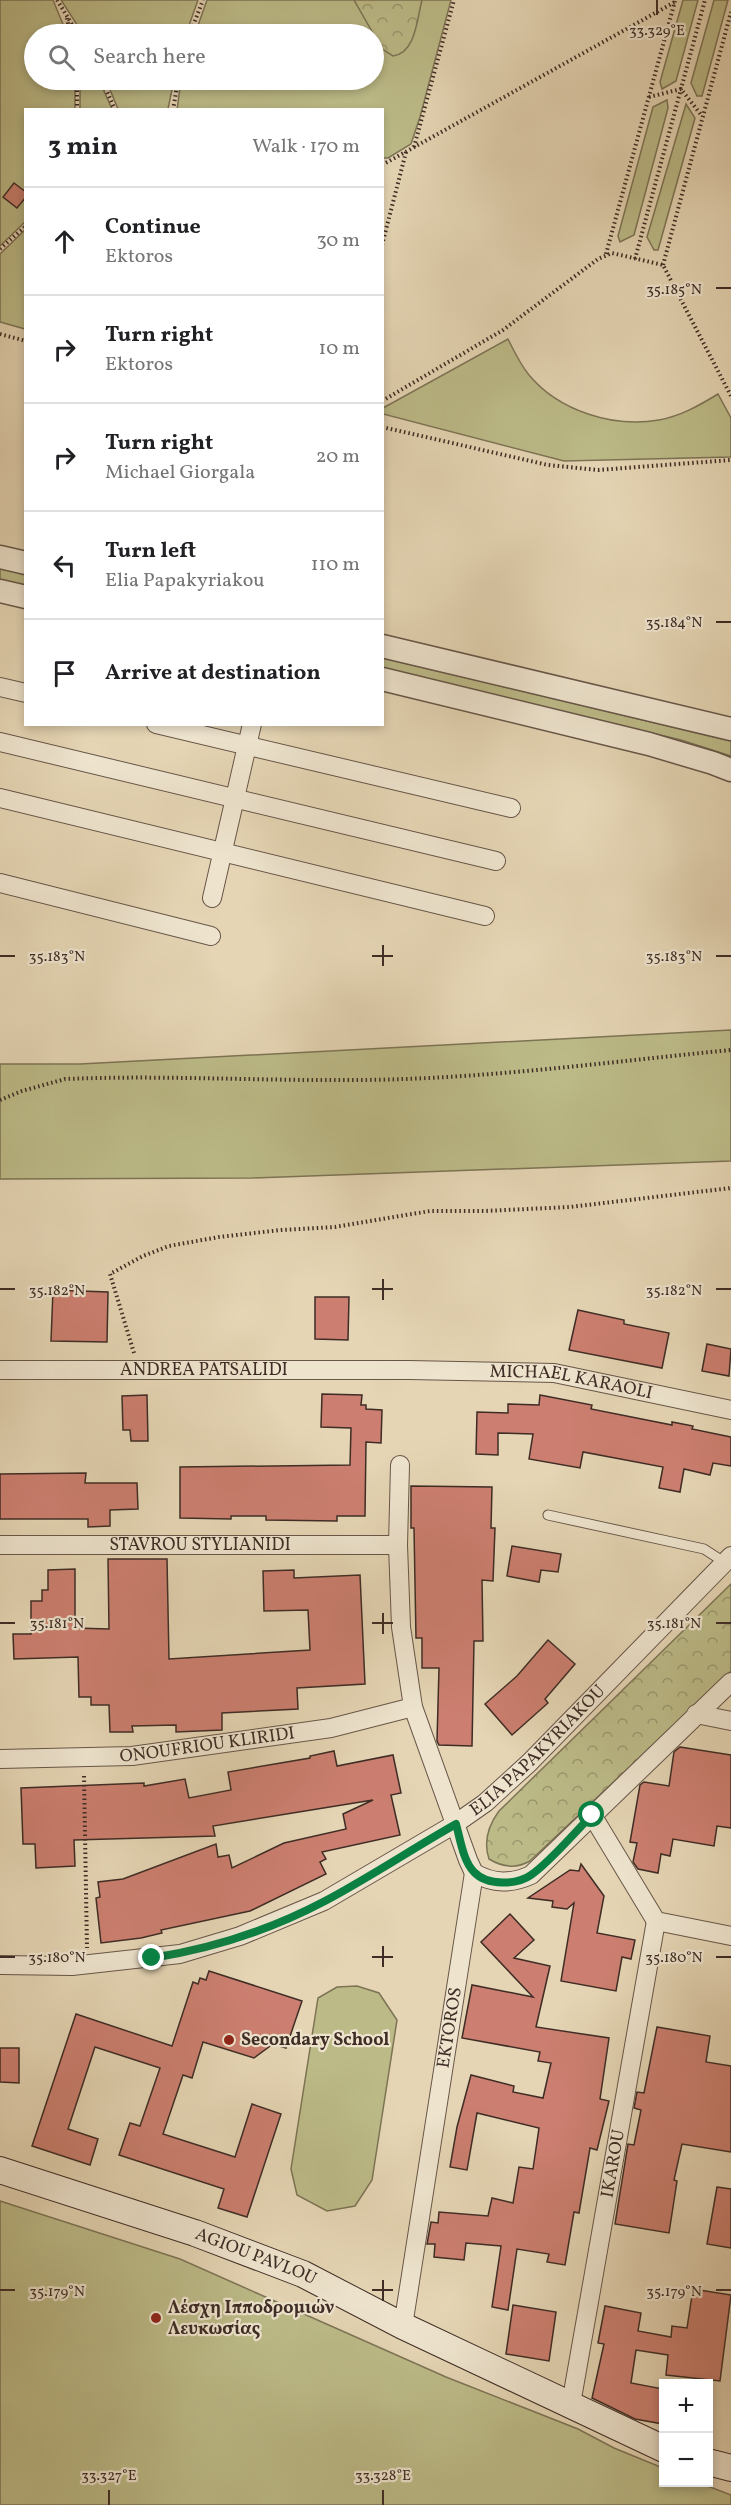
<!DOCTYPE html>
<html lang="en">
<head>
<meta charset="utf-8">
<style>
	:root { --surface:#fff; --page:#f2f2f2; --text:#202124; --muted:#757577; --line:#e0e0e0 }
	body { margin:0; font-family:Vollkorn,serif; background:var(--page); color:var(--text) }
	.controls { position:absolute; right:18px; bottom:18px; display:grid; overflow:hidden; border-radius:0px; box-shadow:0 3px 9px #0003 }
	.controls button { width:54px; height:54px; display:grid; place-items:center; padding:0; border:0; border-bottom:2px solid var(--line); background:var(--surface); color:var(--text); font:30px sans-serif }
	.stop { position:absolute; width:18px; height:18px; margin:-14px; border:4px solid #0b8043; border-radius:50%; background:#fff }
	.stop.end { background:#0b8043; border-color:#fff; box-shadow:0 2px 6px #0008 }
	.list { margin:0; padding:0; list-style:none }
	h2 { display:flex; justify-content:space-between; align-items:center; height:78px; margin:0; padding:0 24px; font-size:26px }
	h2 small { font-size:20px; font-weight:400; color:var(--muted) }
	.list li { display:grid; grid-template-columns:39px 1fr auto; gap:18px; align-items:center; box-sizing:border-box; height:108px; padding:0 24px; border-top:2px solid var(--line) }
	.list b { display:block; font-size:22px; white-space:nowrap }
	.list p { margin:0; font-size:20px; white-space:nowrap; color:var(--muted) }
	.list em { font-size:20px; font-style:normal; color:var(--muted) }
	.icon { flex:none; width:33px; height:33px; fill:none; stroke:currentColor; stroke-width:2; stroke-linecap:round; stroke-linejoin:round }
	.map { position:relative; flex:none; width:731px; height:2505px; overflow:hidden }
	.search { position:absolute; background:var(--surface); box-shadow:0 3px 9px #0003; left:24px; top:24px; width:360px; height:66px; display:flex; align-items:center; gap:15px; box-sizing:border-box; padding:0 21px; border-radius:33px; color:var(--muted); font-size:22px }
	.panel { position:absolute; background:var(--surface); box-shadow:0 3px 9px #0003; left:24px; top:108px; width:360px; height:618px; border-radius:0px }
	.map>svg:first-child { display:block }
	.grass { fill:#bcbb88; stroke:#7d7456; stroke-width:1.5 }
	.park { fill:url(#park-crowns); stroke:#7d7456; stroke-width:1.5 }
	.building { fill:#cc7f70; stroke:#3e2c25; stroke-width:1.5 }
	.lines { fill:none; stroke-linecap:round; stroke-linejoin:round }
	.service-casing { stroke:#685649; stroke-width:11 }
	.minor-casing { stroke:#685649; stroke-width:20 }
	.tertiary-casing { stroke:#685649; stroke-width:25 }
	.secondary-casing { stroke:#3e2c25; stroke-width:28 }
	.path { stroke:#3e2c25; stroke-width:4; stroke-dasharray:1.5 3; stroke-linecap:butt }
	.service { stroke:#eee4ce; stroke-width:9 }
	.minor { stroke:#eee4ce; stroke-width:18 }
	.tertiary { stroke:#eee4ce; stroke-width:22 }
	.secondary { stroke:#eee4ce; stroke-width:26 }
	.route { stroke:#0b8043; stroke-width:8 }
	.ticks { fill:none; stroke:#3e2c25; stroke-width:2 }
	.poi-dot { fill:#8f2418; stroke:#eee4ce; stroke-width:2 }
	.labels { text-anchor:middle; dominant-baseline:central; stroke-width:4.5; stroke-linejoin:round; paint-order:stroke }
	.street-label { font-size:18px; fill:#3e2c25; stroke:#eee4ce }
	.poi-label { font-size:18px; font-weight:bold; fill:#3e2c25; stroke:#eee4ce; text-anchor:start }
	.ticks-label { font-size:15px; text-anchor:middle; fill:#3e2c25; stroke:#eee4ce; stroke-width:4.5; stroke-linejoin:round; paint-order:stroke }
</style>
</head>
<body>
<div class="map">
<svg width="731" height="2505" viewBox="0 0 731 2505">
	<defs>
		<pattern id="park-crowns" width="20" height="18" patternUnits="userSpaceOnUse" patternTransform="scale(1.5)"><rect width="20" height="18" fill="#bcbb88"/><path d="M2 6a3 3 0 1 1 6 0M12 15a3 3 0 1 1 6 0" fill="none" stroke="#9a986f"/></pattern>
	</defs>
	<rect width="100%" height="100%" fill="#e5d5b4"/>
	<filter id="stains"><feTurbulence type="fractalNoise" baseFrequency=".00333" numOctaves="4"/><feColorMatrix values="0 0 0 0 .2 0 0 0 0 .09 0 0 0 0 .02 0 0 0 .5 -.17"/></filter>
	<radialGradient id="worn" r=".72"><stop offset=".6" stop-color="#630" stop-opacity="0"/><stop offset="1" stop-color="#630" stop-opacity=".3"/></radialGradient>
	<g class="grass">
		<path d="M0 0H53L67 34H34V80H75V109L26 110 25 222 0 246Z"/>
		<path d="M61 0H198L186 34H83Z"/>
		<path d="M207 0H451L420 117 411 144 388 158H383L382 110H177L181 80H374V34H195Z"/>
		<path d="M683 0H698L676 81 662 89 660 82Z"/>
		<path d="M714 0H728L702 96H697L691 83Z"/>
		<path d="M80 80H99L112 109H80Z"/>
		<path d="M106 80H174L168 109H118Z"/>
		<path d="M667 100 668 108 634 235 620 242 618 236 653 107Z"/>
		<path d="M686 104 695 118 658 250H654L647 237Z"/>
		<path d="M25 230V329L0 322V254Z"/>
		<path d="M508 339C514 351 520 364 529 375 559 411 613 428 659 420 681 416 700 405 718 394L731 418V457L564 461 383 414V408Z"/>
		<path d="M0 568 25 574V587L0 581Z"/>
		<path d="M383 658 731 741V756L681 740 383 669Z"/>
		<path d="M731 1030V1161L252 1178 0 1179V1064H80Z"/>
		<path d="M357 1986 379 1993 397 2020 372 2180 355 2206 327 2211 297 2195 291 2169 318 1998 337 1987Z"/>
		<path d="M0 2201 180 2259 446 2377 578 2429 614 2448 663 2468 664 2482 700 2483 731 2495V2505H0Z"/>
	</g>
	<g class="park">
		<path d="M354 0H422C417 18 416 53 393 56L382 49Z"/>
		<path d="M731 1584V1671L530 1861C516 1869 502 1867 489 1859 483 1841 488 1826 499 1811Z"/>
	</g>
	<g class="building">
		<path d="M14 183 26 192V197L17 208 3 197Z"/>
		<path d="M53 1290 108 1292 107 1342 51 1341Z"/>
		<path d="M315 1297H349L348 1340 315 1339Z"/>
		<path d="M578 1310 624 1320V1324L669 1333 662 1368 569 1350Z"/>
		<path d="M707 1344 731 1349 729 1376 702 1371Z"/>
		<path d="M322 1394 362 1395 361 1405H366V1409L382 1410 381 1443 366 1442 365 1516H337V1521L266 1520V1516H231V1519L180 1518V1467L350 1465 351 1428 321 1427Z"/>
		<path d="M147 1395 148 1441H131L130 1430H123L122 1396Z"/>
		<path d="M540 1395 592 1405 591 1409 672 1425V1422L693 1426 692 1429 731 1437V1466L713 1463 710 1475 684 1469 680 1492 659 1488 663 1467 583 1452 580 1468 529 1459 533 1434 498 1433V1455L476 1454 477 1412 508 1413V1404L539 1405Z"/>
		<path d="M86 1473 85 1483H137L138 1509 110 1510V1526L88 1527V1519H0V1474Z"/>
		<path d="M411 1486 492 1487 491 1528H495L493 1581 482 1580 483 1641H474L472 1746 439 1745 437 1741 439 1668H422V1638H416L414 1528H411Z"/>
		<path d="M512 1546 561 1554 558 1572 541 1570 539 1582 507 1576Z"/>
		<path d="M108 1559H167L169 1659 310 1650 308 1610 264 1611 263 1571 294 1570V1578L360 1575 365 1684 297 1688 298 1709 222 1713V1730L176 1732V1725L132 1726 133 1732H110L109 1705H91V1697H79L78 1657 14 1659 13 1634H31V1601H42V1590H48V1570L75 1569V1628L109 1629Z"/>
		<path d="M548 1640 575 1664 545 1699 548 1703 512 1735 485 1704 517 1676Z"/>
		<path d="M680 1747 731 1755V1828L717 1826 714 1846 673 1839 670 1856 661 1854 658 1873 638 1869 633 1862 637 1843 630 1842 640 1785 644 1782 669 1786 674 1752Z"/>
		<path d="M334 1751 337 1766 393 1755 401 1793 391 1795 400 1835 322 1852 326 1859 320 1862 326 1874 250 1911 161 1930 162 1933 141 1938 101 1943 96 1898 100 1897 98 1882 123 1879 216 1844 218 1857 229 1855 232 1868 284 1843 346 1829 343 1814 373 1800 213 1826 215 1836 74 1840 75 1866 36 1868 35 1844H23L21 1788 144 1783V1786L185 1779 189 1798 231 1790 228 1772 310 1758V1756Z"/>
		<path d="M581 1864 604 1896 597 1933 635 1940 631 1959 622 1957 616 1991 561 1981 574 1903 567 1909 552 1907 553 1901 528 1898 570 1870 579 1871Z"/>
		<path d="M510 1914 534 1940 514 1958 550 1966 536 2027 609 2038 600 2099 609 2101 597 2150 590 2148 579 2213 574 2212 565 2265 547 2262 549 2254 517 2249 508 2310 492 2307 501 2246 466 2243 464 2260 434 2257 435 2244H427L431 2222 438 2223 439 2212 488 2216 492 2198 513 2203 519 2167 533 2169 539 2128 477 2113 467 2170 450 2167 457 2127 471 2075 514 2086 513 2092 543 2098 551 2063 538 2061 540 2052 462 2038 472 1985 533 1997 481 1942Z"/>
		<path d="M209 1971 302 2001 286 2048 273 2044 254 2058 203 2042 192 2078 183 2075 163 2134 235 2157 252 2104 281 2114 247 2217 218 2208 224 2189 119 2155 130 2123 140 2126 160 2068 95 2047 68 2129 98 2139 90 2165 32 2146 76 2014 172 2046 193 1982 198 1984 200 1978 206 1980Z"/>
		<path d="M657 2027 710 2036 706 2062 731 2066V2152L682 2144 674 2180 677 2181 669 2233 615 2224 628 2144 634 2145 641 2110 634 2108 637 2092 644 2093Z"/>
		<path d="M0 2048H19V2083L0 2082Z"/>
		<path d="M717 2187 731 2189V2248L707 2244Z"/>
		<path d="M693 2289 731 2295 720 2381 666 2375 668 2355 636 2350 631 2383 663 2389V2424L635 2419 592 2398 604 2344 598 2343 605 2306 641 2313 638 2331 671 2337 672 2326 687 2328Z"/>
		<path d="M513 2305 556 2312 549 2361 506 2354Z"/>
	</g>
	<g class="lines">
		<defs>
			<path id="service" d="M548 1515 704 1549 724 1562"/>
			<g id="minor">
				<path d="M0 687 26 693"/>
				<path d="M156 724 511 808"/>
				<path d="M0 742 496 861"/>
				<path d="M0 798 485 916"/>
				<path d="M0 883 211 936"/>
				<path d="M212 898 252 724"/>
				<path id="s1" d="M0 1370H409L554 1373 731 1410"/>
				<path d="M400 1465 398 1545 401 1627 413 1707 468 1860 474 1873"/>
				<path id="s2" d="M0 1545H398"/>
				<path d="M696 1714 731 1721"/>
				<path id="s3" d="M0 1759 132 1756 331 1728 413 1707"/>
				<path d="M592 1815 656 1921 731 1936"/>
				<path d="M474 1873C494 1884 511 1884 531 1875L731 1682"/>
				<path id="s4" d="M0 1965 72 1966 180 1954 240 1936 324 1901 455 1824 485 1803 529 1763 731 1556"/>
				<path id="s5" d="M403 2326 474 1873"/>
				<path id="s6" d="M571 2404 656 1921"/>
			</g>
			<g id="tertiary">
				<path d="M0 557 26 563"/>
				<path d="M0 591 26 597"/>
				<path d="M382 646 731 729"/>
				<path d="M382 679 649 744 713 763 731 770"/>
			</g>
			<g id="secondary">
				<path id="s7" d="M0 2170 195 2233 303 2274 403 2326 664 2449"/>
				<path d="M708 2462 731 2468"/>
			</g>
		</defs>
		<use href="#service" class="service-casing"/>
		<use href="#minor" class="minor-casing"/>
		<use href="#tertiary" class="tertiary-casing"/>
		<use href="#secondary" class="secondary-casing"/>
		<g class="path">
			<path d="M57 0 78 34"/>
			<path d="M67 18 70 34"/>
			<path d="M190 34 203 0"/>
			<path d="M102 80 115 110"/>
			<path d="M649 97 681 89 702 116"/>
			<path d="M77 110V80"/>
			<path d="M173 110 178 80"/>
			<path d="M414 147 454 0"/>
			<path d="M382 165 675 2"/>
			<path d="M382 245 406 152"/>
			<path d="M0 249 26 226"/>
			<path d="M606 254 675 1"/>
			<path d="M635 259 705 0"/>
			<path d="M663 265 731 12"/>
			<path d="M0 334 26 341"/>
			<path d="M382 401 503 330 598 259 612 253 663 265 731 396"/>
			<path d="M382 427 548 465 598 470 731 460"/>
			<path d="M0 1100 22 1091 65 1079C163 1075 262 1081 360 1080 486 1079 607 1062 731 1050"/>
			<path d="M134 1353 110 1274 143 1256 169 1246 219 1237 281 1230 335 1227 430 1211H484L570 1207 731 1188"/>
			<path d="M84 1776 87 1948"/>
		</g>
		<use href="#service" class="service"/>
		<use href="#minor" class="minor"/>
		<use href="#tertiary" class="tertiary"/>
		<use href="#secondary" class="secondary"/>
	</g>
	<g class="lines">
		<path class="route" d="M152 1958C211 1949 272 1929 325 1901 370 1877 412 1849 456 1824 460 1838 463 1861 474 1872 487 1886 517 1885 531 1875 550 1862 575 1832 592 1815"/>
	</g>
	<path class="ticks" d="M657 0V15M716 288H731M716 622H731M383 945V966M0 956H15M372 956H393M716 956H731M383 1279V1300M0 1289H15M372 1289H393M716 1289H731M383 1613V1634M0 1623H15M372 1623H393M716 1623H731M383 1946V1967M0 1957H15M372 1957H393M716 1957H731M383 2280V2301M0 2290H15M372 2290H393M716 2290H731M109 2490V2505M383 2490V2505"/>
	<g class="poi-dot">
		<circle cx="229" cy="2040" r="6"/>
		<circle cx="156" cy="2318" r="6"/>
	</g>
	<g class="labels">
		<g class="street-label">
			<text stroke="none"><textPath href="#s1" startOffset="204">ANDREA PATSALIDI</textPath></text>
			<text stroke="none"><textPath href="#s1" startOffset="572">MICHAEL KARAOLI</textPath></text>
			<text stroke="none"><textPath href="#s2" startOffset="200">STAVROU STYLIANIDI</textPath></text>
			<text stroke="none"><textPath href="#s3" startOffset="208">ONOUFRIOU KLIRIDI</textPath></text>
			<text stroke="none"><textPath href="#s4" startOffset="597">ELIA PAPAKYRIAKOU</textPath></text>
			<text stroke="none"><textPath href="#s5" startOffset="302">EKTOROS</textPath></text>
			<text stroke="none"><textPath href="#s6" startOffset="244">IKAROU</textPath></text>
			<text stroke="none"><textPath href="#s7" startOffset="270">AGIOU PAVLOU</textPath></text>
		</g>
		<g class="poi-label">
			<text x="241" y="2040">Secondary School</text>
			<text x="168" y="2308">Λέσχη Ιπποδρομιών<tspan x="168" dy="21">Λευκωσίας</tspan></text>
		</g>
	</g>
	<g class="ticks-label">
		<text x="657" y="35">33.329°E</text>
		<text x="674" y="294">35.185°N</text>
		<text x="674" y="627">35.184°N</text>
		<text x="57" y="961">35.183°N</text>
		<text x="674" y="961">35.183°N</text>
		<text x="57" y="1295">35.182°N</text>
		<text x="674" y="1295">35.182°N</text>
		<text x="57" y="1628">35.181°N</text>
		<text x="674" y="1628">35.181°N</text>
		<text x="57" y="1962">35.180°N</text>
		<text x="674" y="1962">35.180°N</text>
		<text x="57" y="2296">35.179°N</text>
		<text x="674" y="2296">35.179°N</text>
		<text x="109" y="2480">33.327°E</text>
		<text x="383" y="2480">33.328°E</text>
	</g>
	<rect width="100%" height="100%" filter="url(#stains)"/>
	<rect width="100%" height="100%" fill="url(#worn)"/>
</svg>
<div class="controls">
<button>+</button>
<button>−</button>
</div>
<div class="stop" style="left:592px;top:1815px"></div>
<div class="stop end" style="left:152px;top:1958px"></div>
<div class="search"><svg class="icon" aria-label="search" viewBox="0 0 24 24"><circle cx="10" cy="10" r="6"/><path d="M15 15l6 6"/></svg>Search here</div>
<section class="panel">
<h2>3 min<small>Walk · 170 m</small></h2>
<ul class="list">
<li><svg class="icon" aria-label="ahead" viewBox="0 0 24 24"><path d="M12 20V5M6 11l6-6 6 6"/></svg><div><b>Continue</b><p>Ektoros</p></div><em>30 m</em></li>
<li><svg class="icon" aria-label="right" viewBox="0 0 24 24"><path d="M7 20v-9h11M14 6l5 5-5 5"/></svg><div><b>Turn right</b><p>Ektoros</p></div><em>10 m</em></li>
<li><svg class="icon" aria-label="right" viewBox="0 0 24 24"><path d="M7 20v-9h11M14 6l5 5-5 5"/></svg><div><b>Turn right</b><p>Michael Giorgala</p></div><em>20 m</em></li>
<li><svg class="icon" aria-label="left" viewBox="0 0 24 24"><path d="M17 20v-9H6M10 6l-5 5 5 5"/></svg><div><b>Turn left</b><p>Elia Papakyriakou</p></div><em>110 m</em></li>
<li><svg class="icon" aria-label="arrive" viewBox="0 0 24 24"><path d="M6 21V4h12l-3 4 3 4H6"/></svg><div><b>Arrive at destination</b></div></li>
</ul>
</section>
</div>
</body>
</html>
